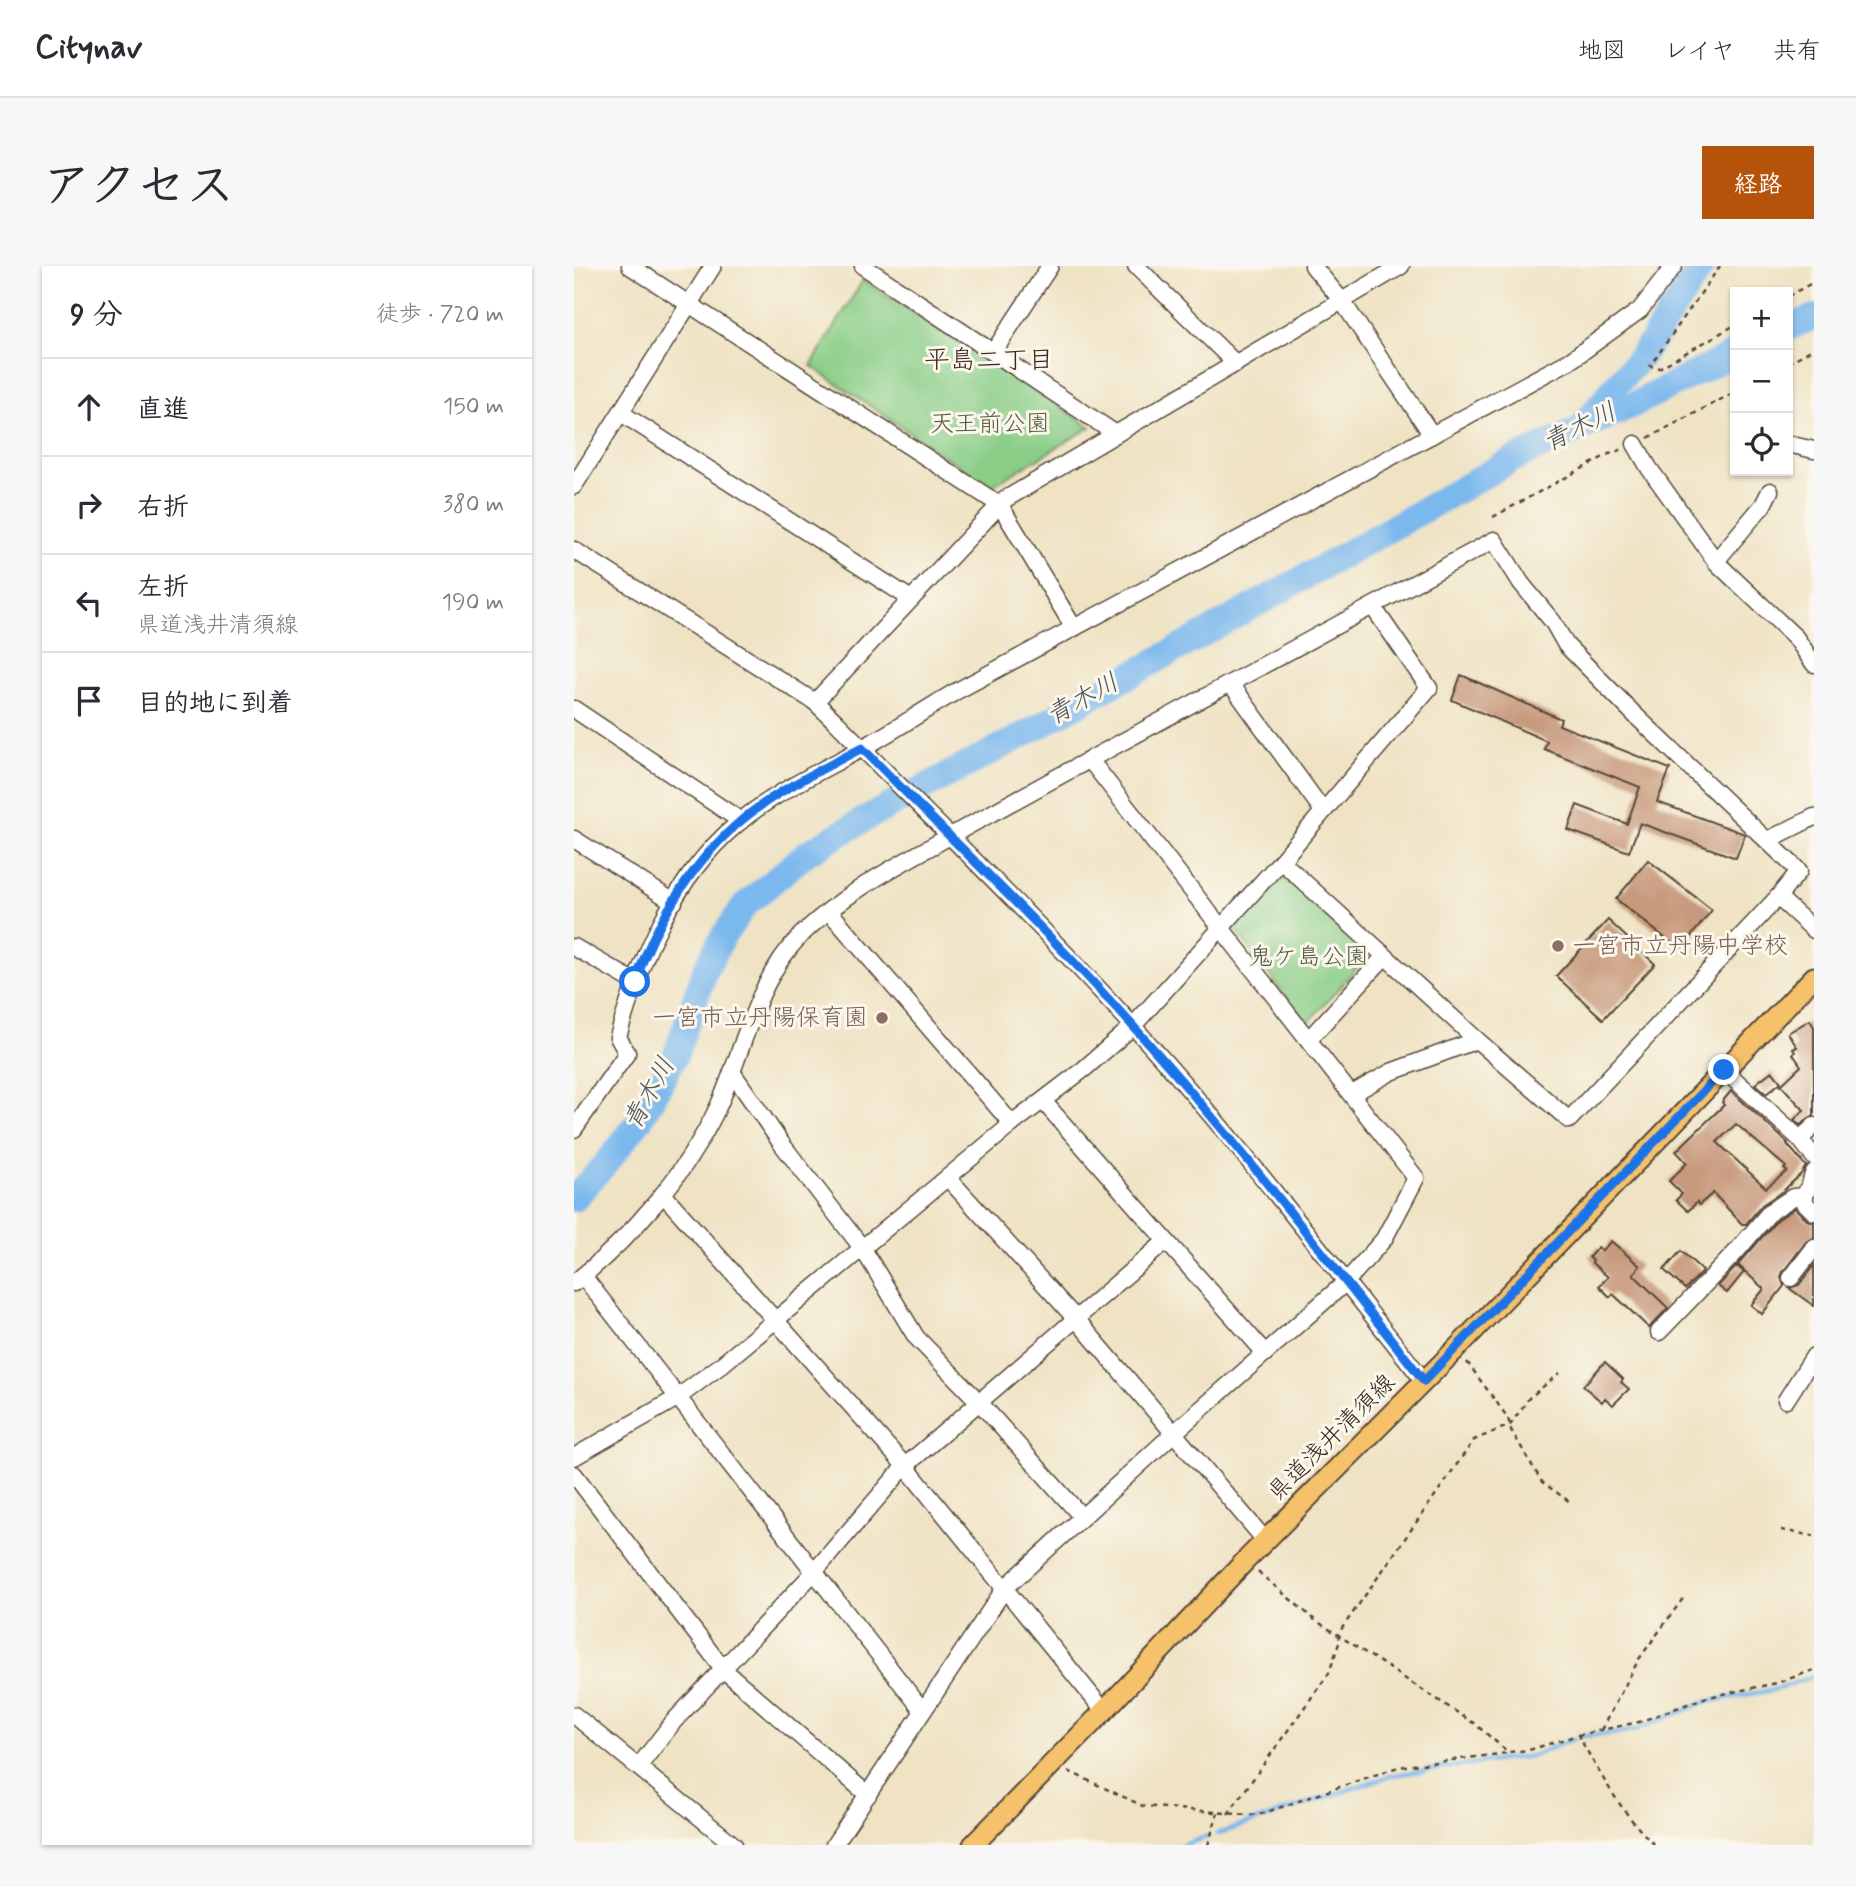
<!DOCTYPE html>
<html lang="ja">
<head>
<meta charset="utf-8">
<style>
	:root { --surface:#fff; --page:#f7f7f7; --text:#2b2b33; --muted:#7c7c81; --line:#e1e1e2; --accent:#b45309 }
	body { margin:0; font-family:Mynerve,"Klee One",sans-serif; background:var(--page); color:var(--text) }
	.controls { position:absolute; right:21px; top:21px; display:grid; overflow:hidden; border-radius:0px; box-shadow:0 2px 5px #0004 }
	.controls button { width:63px; height:63px; display:grid; place-items:center; padding:0; border:0; border-bottom:2px solid var(--line); background:var(--surface); color:var(--text); font:35px sans-serif }
	.stop { position:absolute; width:21px; height:21px; margin:-16px; border:5px solid #1a73e8; border-radius:50%; background:#fff }
	.stop.end { background:#1a73e8; border-color:#fff; box-shadow:0 2px 7px #0008 }
	.list { margin:0; padding:0; list-style:none }
	h2 { display:flex; justify-content:space-between; align-items:center; height:91px; margin:0; padding:0 28px; font-size:30px }
	h2 small { font-size:23px; font-weight:400; color:var(--muted) }
	.list li { display:grid; grid-template-columns:46px 1fr auto; gap:21px; align-items:center; box-sizing:border-box; height:98px; padding:0 28px; border-top:2px solid var(--line) }
	.list b { display:block; font-size:26px; white-space:nowrap }
	.list p { margin:0; font-size:23px; white-space:nowrap; color:var(--muted) }
	.list em { font-size:23px; font-style:normal; color:var(--muted) }
	.icon { flex:none; width:38px; height:38px; fill:none; stroke:currentColor; stroke-width:2; stroke-linecap:round; stroke-linejoin:round }
	.map { position:relative; flex:none; width:1240px; height:1579px; overflow:hidden; border-radius:0px }
	header { display:flex; align-items:center; gap:42px; box-sizing:border-box; height:98px; padding:0 35px; background:var(--surface); border-bottom:2px solid var(--line) }
	header strong { font-size:33px }
	nav { display:flex; gap:38px; margin-inline-start:auto; font-size:24px }
	.intro { display:flex; align-items:center; justify-content:space-between; box-sizing:border-box; height:168px; padding:0 42px }
	h1 { margin:0; font-size:49px }
	.button { padding:18px 32px; border-radius:0px; background:var(--accent); color:#fff; font-size:24px; font-weight:700 }
	main { display:flex; gap:42px; padding:0 42px }
	aside { flex:1; background:var(--surface); border-radius:0px; box-shadow:0 2px 5px #0004 }
	.map>svg:first-child { display:block }
	.green { fill:#89cd87; stroke:#627c52; stroke-width:2 }
	.lines { fill:none; stroke-linecap:round; stroke-linejoin:round }
	.stream { stroke:#7ab8ee; stroke-width:4.5 }
	.river { stroke:#7ab8ee; stroke-width:26 }
	.building { fill:#c89a7d; fill-rule:evenodd }
	.minor-casing { stroke:#564637; stroke-width:19 }
	.major-casing { stroke:#564637; stroke-width:23 }
	.path { stroke:#564637; stroke-width:2.5; stroke-dasharray:5 5; stroke-linecap:butt }
	.minor { stroke:#fff; stroke-width:16 }
	.major { stroke:#f5c16b; stroke-width:19 }
	.route { stroke:#1a73e8; stroke-width:9 }
	.education-dot { fill:#8d6e63; stroke:#fbf7ec; stroke-width:2.5 }
	.labels { text-anchor:middle; dominant-baseline:central; stroke-width:6; stroke-linejoin:round; paint-order:stroke }
	.park-label { font-size:24px; fill:#525b3e; stroke:#fbf7ec }
	.education-label { font-size:24px; fill:#785e54; stroke:#fbf7ec; text-anchor:start }
	.street-label { font-size:24px; fill:#3b2a1e; stroke:#fbf7ec }
	.neighbourhood-label { font-size:26px; fill:#3b2a1e; stroke:#fbf7ec }
	.water-label { font-size:26px; font-style:italic; fill:#4e555c; stroke:#fbf7ec }
</style>
</head>
<body>
<header>
<strong>Citynav</strong>
<nav><a>地図</a><a>レイヤ</a><a>共有</a></nav>
</header>
<div class="intro"><h1>アクセス</h1><a class="button">経路</a></div>
<main>
<aside>
<h2>9 分<small>徒歩 · 720 m</small></h2>
<ul class="list">
<li><svg class="icon" aria-label="ahead" viewBox="0 0 24 24"><path d="M12 20V5M6 11l6-6 6 6"/></svg><div><b>直進</b></div><em>150 m</em></li>
<li><svg class="icon" aria-label="right" viewBox="0 0 24 24"><path d="M7 20v-9h11M14 6l5 5-5 5"/></svg><div><b>右折</b></div><em>380 m</em></li>
<li><svg class="icon" aria-label="left" viewBox="0 0 24 24"><path d="M17 20v-9H6M10 6l-5 5 5 5"/></svg><div><b>左折</b><p>県道浅井清須線</p></div><em>190 m</em></li>
<li><svg class="icon" aria-label="arrive" viewBox="0 0 24 24"><path d="M6 21V4h12l-3 4 3 4H6"/></svg><div><b>目的地に到着</b></div></li>
</ul>
</aside>
<div class="map">
<svg width="1240" height="1579" viewBox="0 0 1240 1579">
	<rect width="100%" height="100%" fill="#fbf7ec"/>
	<filter id="ink" filterUnits="userSpaceOnUse"><feTurbulence type="fractalNoise" baseFrequency=".0143" numOctaves="2"/><feDisplacementMap in="SourceGraphic" scale="14" xChannelSelector="R" yChannelSelector="G"/><feConvolveMatrix kernelMatrix="1 2 1 2 8 2 1 2 1" color-interpolation-filters="sRGB"/></filter>
	<filter id="wash" filterUnits="userSpaceOnUse"><feTurbulence type="fractalNoise" baseFrequency=".00686" numOctaves="4" result="noise"/><feDisplacementMap in="SourceGraphic" scale="28" xChannelSelector="R" yChannelSelector="G"/><feGaussianBlur stdDeviation="1.57" result="paint"/><feColorMatrix in="noise" values="0 0 0 0 0 0 0 0 0 0 0 0 0 0 0 0 0 1.4 0 .05"/><feComposite in="paint" operator="in"/></filter>
	<g filter="url(#wash)">
		<rect width="100%" height="100%" fill="#efe3c4"/>
		<g class="green">
			<path d="M289 14 517 161 416 221 237 100Z"/>
			<path d="M709 609 795 688 733 758 660 662Z"/>
		</g>
		<g class="lines">
			<g class="stream">
				<path d="M1009 1470 1046 1467 1064 1463 1132 1436 1204 1423 1240 1410"/>
				<path d="M643 1568 818 1509 958 1490 1000 1473"/>
				<path d="M609 1579 633 1571"/>
			</g>
			<g class="river">
				<path d="M1214 62 1240 51"/>
				<path d="M1012 155 1069 88 1128 0"/>
				<path d="M0 933 35 894 66 854 83 824 102 788 131 704 150 669 171 639 233 587 300 548 451 468 612 378 938 194 1061 138 1161 87"/>
			</g>
		</g>
		<g id="blocks">
			<g class="building">
				<path d="M887 409 987 453 985 459 1096 503 1083 536 1171 568 1162 592 1066 557 1055 586 994 564 1003 539 1053 558 1066 521 970 483 973 475 878 434Z"/>
				<path d="M1074 594 1138 644 1106 684 1042 633Z"/>
				<path d="M1034 654 1081 698 1029 753 982 710Z"/>
				<path d="M1236 754 1240 761V850L1226 859 1220 854 1230 844 1207 819 1227 800 1219 788 1221 786 1219 783 1223 781 1214 767Z"/>
				<path d="M1198 805 1207 816 1192 828 1181 818Z"/>
				<path d="M1157 825 1214 877 1213 878 1232 900 1228 907 1209 925 1188 939 1172 958H1168L1139 927 1125 939 1123 936 1114 945 1102 934 1108 928 1095 915 1113 897 1102 885 1150 839 1148 836ZM1162 858 1212 901 1210 903 1213 905 1192 922 1143 876Z"/>
				<path d="M1221 942 1233 954 1240 956V972L1232 976 1209 1006 1207 1011 1210 1020 1188 1048 1177 1039 1190 1023 1164 999 1203 954Z"/>
				<path d="M1037 975 1066 1000 1059 1008 1094 1042 1075 1062 1039 1028 1036 1031 1025 1020 1034 1011 1018 997 1019 995 1015 991 1024 981 1028 985Z"/>
				<path d="M1107 985 1129 1005 1111 1023 1090 1004Z"/>
				<path d="M1240 999V1040L1215 1022 1225 1019Z"/>
				<path d="M1163 1000 1170 1006 1153 1027 1144 1020Z"/>
				<path d="M1031 1096 1049 1113 1047 1116 1055 1123 1039 1139 1031 1132 1028 1136 1009 1120Z"/>
			</g>
		</g>
	</g>
	<g filter="url(#ink)">
		<use href="#blocks" fill-opacity="0" stroke="#564637" stroke-width="2"/>
		<g class="lines">
			<defs>
				<g id="minor">
					<path d="M56 0 426 239 500 362"/>
					<path d="M289 0 542 168"/>
					<path d="M562 0 662 98"/>
					<path d="M739 0 768 35 858 169"/>
					<path d="M420 85 476 0"/>
					<path d="M47 147 337 333"/>
					<path d="M1061 178 1075 202 1143 297 1222 372 1240 398"/>
					<path d="M1214 178 1240 184"/>
					<path d="M0 220 139 0"/>
					<path d="M0 284 241 436 262 456C361 556 463 654 558 759 661 872 755 995 850 1115"/>
					<path d="M1142 295 1189 239 1196 225"/>
					<path d="M657 418 749 545"/>
					<path d="M241 436 430 234 827 0"/>
					<path d="M0 443 167 555"/>
					<path d="M0 573 100 636"/>
					<path d="M1194 574 1240 551"/>
					<path d="M707 595 903 774 817 806 778 828"/>
					<path d="M1204 631 1240 664"/>
					<path d="M255 645 438 858"/>
					<path d="M0 681 61 716"/>
					<path d="M735 773 811 690"/>
					<path d="M1150 804 1226 873 1240 891"/>
					<path d="M158 806 207 877 289 983 342 1071 406 1137 508 1251"/>
					<path d="M469 835 691 1087"/>
					<path d="M0 863 53 787 44 771C66 694 99 612 162 559 198 528 243 507 285 484 318 466 349 445 381 426L997 94 1066 44 1100 0"/>
					<path d="M1226 873 1240 860"/>
					<path d="M1240 906 1229 935 1240 946"/>
					<path d="M374 912 503 1054 691 1274"/>
					<path d="M89 928 331 1200 530 1445"/>
					<path d="M9 1010 349 1445"/>
					<path d="M1217 1012 1240 982"/>
					<path d="M0 1017C56 973 112 908 143 843 170 785 181 714 228 668 267 630 313 605 360 579 399 557 439 536 478 514 625 434 773 355 920 274L947 317 979 356 992 379 1062 450 1225 605 1204 631 995 854 903 774"/>
					<path d="M1085 1066 1161 987 1196 946 1219 931 1231 930"/>
					<path d="M1212 1134 1240 1090"/>
					<path d="M0 1191 103 1132 146 1100 438 858 510 803 559 760 707 595 855 422 799 341"/>
					<path d="M0 1208 150 1404 294 1529"/>
					<path d="M0 1449 160 1579"/>
					<path d="M65 1500 100 1455 241 1305 331 1200 592 975"/>
					<path d="M260 1579 431 1322 600 1167 772 1016 810 973 842 912 516 494"/>
				</g>
				<path id="major" d="M399 1579 530 1445 672 1294 883 1082 1240 711"/>
			</defs>
			<use href="#minor" class="minor-casing"/>
			<use href="#major" class="major-casing"/>
			<g class="path">
				<path d="M1146 0 1076 100 1085 102 1161 59"/>
				<path d="M1214 30 1240 16"/>
				<path d="M1214 97 1240 82"/>
				<path d="M1074 172 1161 126"/>
				<path d="M919 251 1035 188 1049 183"/>
				<path d="M893 1096 934 1152 937 1164 968 1216 996 1236"/>
				<path d="M1207 1264 1240 1270"/>
				<path d="M684 1306 741 1354 901 1458 934 1486 955 1484 1004 1469C1025 1506 1049 1550 1081 1579"/>
				<path d="M1027 1464 1065 1393 1110 1331"/>
				<path d="M1004 1469 1065 1456 1130 1432 1203 1417 1240 1404"/>
				<path d="M494 1505 569 1540 675 1549 687 1548 824 1501 933 1487"/>
				<path d="M654 1548 755 1407 766 1374 764 1368 900 1174 936 1159 955 1132 986 1107"/>
				<path d="M634 1579 644 1547"/>
			</g>
			<use href="#minor" class="minor"/>
			<use href="#major" class="major"/>
		</g>
	</g>
	<g class="lines" filter="url(#ink)">
		<path class="route" d="M61 716C81 659 115 601 161 560 197 527 245 505 288 482 378 574 472 663 558 759 661 873 755 995 850 1115L1150 804"/>
	</g>
	<g class="education-dot">
		<circle cx="984" cy="680" r="7"/>
		<circle cx="308" cy="752" r="7"/>
	</g>
	<g class="labels">
		<g class="park-label">
			<text x="416" y="158">天王前公園</text>
			<text x="735" y="691">鬼ケ島公園</text>
		</g>
		<g class="education-label">
			<text x="998" y="680">一宮市立丹陽中学校</text>
			<text x="294" y="752" text-anchor="end">一宮市立丹陽保育園</text>
		</g>
		<g class="street-label">
			<text transform="translate(758 1172) rotate(-45)">県道浅井清須線</text>
		</g>
		<g class="neighbourhood-label">
			<text x="415" y="95">平島二丁目</text>
		</g>
		<g class="water-label">
			<text transform="translate(1006 162) rotate(-26)">青木川</text>
			<text transform="translate(509 434) rotate(-29)">青木川</text>
			<text transform="translate(76 828) rotate(-61)">青木川</text>
		</g>
	</g>
</svg>
<div class="controls">
<button>+</button>
<button>−</button>
<button><svg class="icon" aria-label="locate" viewBox="0 0 24 24"><circle cx="12" cy="12" r="6"/><path d="M12 2v4M12 18v4M2 12h4M18 12h4"/></svg></button>
</div>
<div class="stop" style="left:61px;top:716px"></div>
<div class="stop end" style="left:1150px;top:804px"></div>
</div>
</main>
</body>
</html>
